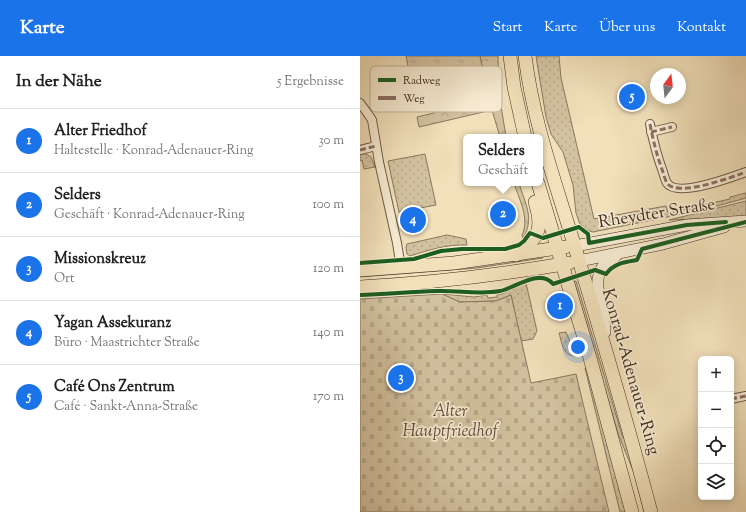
<!DOCTYPE html>
<html lang="de">
<head>
<meta charset="utf-8">
<style>
	:root { --surface:#fff; --page:#f6f6f6; --text:#222; --muted:#767676; --line:#e0e0e0; --accent:#1a73e8 }
	body { margin:0; font-family:"Sorts Mill Goudy",serif; background:var(--page); color:var(--text) }
	.controls { position:absolute; right:12px; bottom:12px; display:grid; overflow:hidden; border-radius:6px; box-shadow:0 2px 10px #0003 }
	.controls button { width:36px; height:36px; display:grid; place-items:center; padding:0; border:0; border-bottom:1px solid var(--line); background:var(--surface); color:var(--text); font:20px sans-serif }
	.compass { position:absolute; left:290px; top:12px; width:36px; height:36px; border-radius:50%; background:var(--surface); box-shadow:0 2px 10px #0003; rotate:15deg }
	.you { position:absolute; left:218px; top:291px; width:14px; height:14px; margin:-10px; border:3px solid #fff; border-radius:50%; background:#1a73e8; box-shadow:0 0 0 6px #1a73e833 }
	.badge { display:grid; place-items:center; width:26px; height:26px; border-radius:50%; background:var(--accent); color:#fff; font-size:13px; font-weight:700 }
	.pin { position:absolute; translate:-50% -50%; border:2px solid #fff; box-shadow:0 1px 4px #0006 }
	.popup { position:absolute; left:103px; top:78px; width:80px; height:52px; box-sizing:border-box; display:grid; place-content:center; border-radius:6px; background:var(--surface); filter:drop-shadow(0 1px 3px #0005); font-size:13px; white-space:nowrap; color:var(--muted) }
	.popup b { font-size:15px; color:var(--text) }
	.popup::after { content:''; position:absolute; left:50%; top:100%; margin-left:-8px; border:8px solid transparent; border-top-color:var(--surface) }
	.list { margin:0; padding:0; list-style:none }
	h2 { display:flex; justify-content:space-between; align-items:center; height:52px; margin:0; padding:0 16px; font-size:17px }
	h2 small { font-size:13px; font-weight:400; color:var(--muted) }
	.list li { display:grid; grid-template-columns:26px 1fr auto; gap:12px; align-items:center; box-sizing:border-box; height:64px; padding:0 16px; border-top:1px solid var(--line) }
	.list b { display:block; font-size:15px; white-space:nowrap }
	.list p { margin:0; font-size:13px; white-space:nowrap; color:var(--muted) }
	.list em { font-size:13px; font-style:normal; color:var(--muted) }
	.icon { flex:none; width:22px; height:22px; fill:none; stroke:currentColor; stroke-width:2; stroke-linecap:round; stroke-linejoin:round }
	.map { position:relative; flex:none; width:386px; height:456px; overflow:hidden }
	header { display:flex; align-items:center; gap:24px; box-sizing:border-box; height:56px; padding:0 20px; background:var(--accent); color:#fff }
	header strong { font-size:19px }
	nav { display:flex; gap:22px; margin-inline-start:auto; font-size:14px }
	main { display:flex }
	aside { flex:1; background:var(--surface) }
	.map>svg:first-child { display:block }
	.grass { fill:url(#grass-dots); stroke:#8a7860 }
	.forest { fill:url(#forest-crowns); stroke:#8a7860 }
	.cemetery { fill:url(#cemetery-stones); stroke:#8a7860 }
	.park { fill:url(#park-tufts); stroke:#8a7860 }
	.lines { fill:none; stroke-linecap:round; stroke-linejoin:round }
	.street-casing { stroke:#6d5a46; stroke-width:10 }
	.secondary-casing { stroke:#412e20; stroke-width:12 }
	.primary-casing { stroke:#412e20; stroke-width:14 }
	.street { stroke:#f6ebd2; stroke-width:8 }
	.secondary { stroke:#f6ebd2; stroke-width:11 }
	.primary { stroke:#f1e0ba; stroke-width:13 }
	.quiet { stroke:#8d6e63; stroke-width:3; stroke-dasharray:6 3; stroke-linecap:butt }
	.cycleway-casing { stroke:#f6ebd2; stroke-width:6 }
	.cycleway { stroke:#1b5e20; stroke-width:4 }
	.labels { text-anchor:middle; dominant-baseline:central; stroke-width:3.5; stroke-linejoin:round; paint-order:stroke }
	.street-label { font-size:17px; fill:#412e20; stroke:#f6ebd2 }
	.park-label { font-size:17px; font-style:italic; fill:#5e4c3a; stroke:#f6ebd2 }
	.key { fill:#f6ebd2; stroke:#c0b29d; stroke-width:1 }
	.key-label { font-size:11px; fill:#412e20 }
</style>
</head>
<body>
<header>
<strong>Karte</strong>
<nav><a>Start</a><a>Karte</a><a>Über uns</a><a>Kontakt</a></nav>
</header>
<main>
<aside>
<h2>In der Nähe<small>5 Ergebnisse</small></h2>
<ul class="list">
<li><span class="badge">1</span><div><b>Alter Friedhof</b><p>Haltestelle · Konrad-Adenauer-Ring</p></div><em>30 m</em></li>
<li><span class="badge">2</span><div><b>Selders</b><p>Geschäft · Konrad-Adenauer-Ring</p></div><em>100 m</em></li>
<li><span class="badge">3</span><div><b>Missionskreuz</b><p>Ort</p></div><em>120 m</em></li>
<li><span class="badge">4</span><div><b>Yagan Assekuranz</b><p>Büro · Maastrichter Straße</p></div><em>140 m</em></li>
<li><span class="badge">5</span><div><b>Café Ons Zentrum</b><p>Café · Sankt-Anna-Straße</p></div><em>170 m</em></li>
</ul>
</aside>
<div class="map">
<svg width="386" height="456" viewBox="0 0 386 456">
	<defs>
		<pattern id="grass-dots" width="8" height="8" patternUnits="userSpaceOnUse"><rect width="8" height="8" fill="#d3c2a0"/><path d="M2 2h.1M6 6h.1" fill="none" stroke="#b6a78a" stroke-width="1.8" stroke-linecap="round"/></pattern>
		<pattern id="forest-crowns" width="20" height="18" patternUnits="userSpaceOnUse"><rect width="20" height="18" fill="#d3c2a0"/><path d="M2 6a3 3 0 1 1 6 0M12 15a3 3 0 1 1 6 0" fill="none" stroke="#b6a78a"/></pattern>
		<pattern id="cemetery-stones" width="16" height="16" patternUnits="userSpaceOnUse"><rect width="16" height="16" fill="#d3c2a0"/><path d="M2 7V4a2 2 0 0 1 4 0v3zM10 15v-3a2 2 0 0 1 4 0v3z" fill="#b6a78a"/></pattern>
		<pattern id="park-tufts" width="24" height="20" patternUnits="userSpaceOnUse"><rect width="24" height="20" fill="#d3c2a0"/><path d="M3 7l-1-3M5 7V3M7 7l1-3M15 17l-1-3M17 17v-4M19 17l1-3" fill="none" stroke="#b6a78a"/></pattern>
	</defs>
	<rect width="100%" height="100%" fill="#f1e0ba"/>
	<filter id="stains"><feTurbulence type="fractalNoise" baseFrequency=".005" numOctaves="4"/><feColorMatrix values="0 0 0 0 .2 0 0 0 0 .09 0 0 0 0 .02 0 0 0 .5 -.17"/></filter>
	<radialGradient id="worn" r=".72"><stop offset=".6" stop-color="#630" stop-opacity="0"/><stop offset="1" stop-color="#630" stop-opacity=".3"/></radialGradient>
	<g class="grass">
		<path d="M176 0H199L201 22 234 163 306 150 308 157 343 150V149L370 143V141L386 137V142L346 153 233 176 229 175 220 168 216 157 213 129 203 96 191 78 186 61Z"/>
		<path d="M0 98H6L11 101 15 111 4 113 2 104 0 105Z"/>
		<path d="M65 98 76 149 39 156 28 105Z"/>
		<path d="M386 145V161L309 164Z"/>
		<path d="M87 179 106 183 107 189C87 188 69 194 50 200L47 198 46 191 47 188Z"/>
		<path d="M182 200 183 202 117 212 0 221V219Z"/>
		<path d="M216 225 262 379 267 387 287 456H284L274 417 259 380 213 226Z"/>
		<path d="M166 227 177 275 173 283 161 285 151 239 136 245 100 246 82 238 114 241 127 239 128 242 137 241V239L144 237Z"/>
		<path d="M206 276 216 300C203 301 202 287 199 277Z"/>
		<path d="M225 312 227 313 267 456H260Z"/>
	</g>
	<g class="forest">
		<path d="M120 0H138L139 37 146 81H140L132 54 59 71 57 61 74 57 72 51 127 37Z"/>
		<path d="M154 127H159C165 148 175 162 163 182L162 179C170 163 159 143 154 127Z"/>
	</g>
	<path class="cemetery" d="M82 238 100 246 136 245 151 239 171 327 216 318 249 456H0V243Z"/>
	<path class="park" d="M46 0H120L127 37 72 51 69 37 54 40Z"/>
	<g class="lines">
		<defs>
			<g id="street">
				<path d="M0 47 8 58 12 64 19 106 37 187 41 212"/>
				<path d="M290 68C293 84 297 100 303 116 304 119 305 124 307 127 317 142 372 121 386 116"/>
				<path d="M291 76 312 71"/>
				<path d="M0 94 16 90"/>
				<path d="M371 343 386 340"/>
			</g>
			<g id="secondary">
				<path d="M215 190 327 169 386 165"/>
				<path d="M219 205 303 188 364 171"/>
				<path d="M245 276C246 250 222 216 256 200"/>
			</g>
			<g id="primary">
				<path d="M150 0 154 31 165 81"/>
				<path d="M165 0C173 65 195 125 214 188 241 277 267 366 291 456"/>
				<path d="M178 127 230 302 272 456"/>
				<path d="M156 199C178 181 184 175 175 146"/>
				<path d="M0 214 94 207 205 191"/>
				<path d="M0 231C70 227 140 219 209 207"/>
			</g>
		</defs>
		<use href="#street" class="street-casing"/>
		<use href="#secondary" class="secondary-casing"/>
		<use href="#primary" class="primary-casing"/>
		<use href="#street" class="street"/>
		<use href="#secondary" class="secondary"/>
		<use href="#primary" class="primary"/>
		<g class="quiet">
			<path d="M290 68C293 84 297 100 303 116 304 119 305 124 307 127 317 142 372 121 386 116"/>
			<path d="M291 76 312 71"/>
			<path d="M0 94 16 90"/>
			<path d="M371 343 386 340"/>
		</g>
		<defs>
			<g id="cycleway">
				<path d="M0 207 54 203 81 195 102 193H145L159 189 164 185 170 177 183 182 219 171 228 178 229 187 327 169 366 166"/>
				<path d="M0 239C25 238 51 236 76 235 98 234 118 239 140 235 155 232 180 212 193 228L235 214 246 218C254 207 265 206 277 204L282 193 386 166"/>
			</g>
		</defs>
		<use href="#cycleway" class="cycleway-casing"/>
		<use href="#cycleway" class="cycleway"/>
	</g>
	<g class="labels">
		<g class="street-label">
			<text transform="translate(297 158) rotate(-9)">Rheydter Straße</text>
			<text transform="translate(270 316) rotate(74)">Konrad-Adenauer-Ring</text>
		</g>
		<g class="park-label">
			<text x="90" y="356">Alter<tspan x="90" dy="20">Hauptfriedhof</tspan></text>
		</g>
	</g>
	<rect x="10" y="10" width="132" height="46" rx="6" class="key"/>
	<rect x="18" y="22" width="18" height="4" fill="#1b5e20"/>
	<rect x="18" y="40" width="18" height="4" fill="#8d6e63"/>
	<g class="key-label">
		<text x="43" y="28">Radweg</text>
		<text x="43" y="46">Weg</text>
	</g>
	<rect width="100%" height="100%" filter="url(#stains)"/>
	<rect width="100%" height="100%" fill="url(#worn)"/>
</svg>
<div class="controls">
<button>+</button>
<button>−</button>
<button><svg class="icon" aria-label="locate" viewBox="0 0 24 24"><circle cx="12" cy="12" r="6"/><path d="M12 2v4M12 18v4M2 12h4M18 12h4"/></svg></button>
<button><svg class="icon" aria-label="layers" viewBox="0 0 24 24"><path d="M12 4l9 5-9 5-9-5zM3 14l9 5 9-5"/></svg></button>
</div>
<svg class="compass" viewBox="-18 -18 36 36"><path d="M0-13l5 13h-10z" fill="#e53935"/><path d="M0 13l5-13h-10z" fill="#767676"/></svg>
<div class="you"></div>
<div class="pin badge" style="left:200px;top:250px">1</div>
<div class="pin badge" style="left:143px;top:158px">2</div>
<div class="popup"><b>Selders</b>Geschäft</div>
<div class="pin badge" style="left:41px;top:322px">3</div>
<div class="pin badge" style="left:53px;top:164px">4</div>
<div class="pin badge" style="left:272px;top:41px">5</div>
</div>
</main>
</body>
</html>
